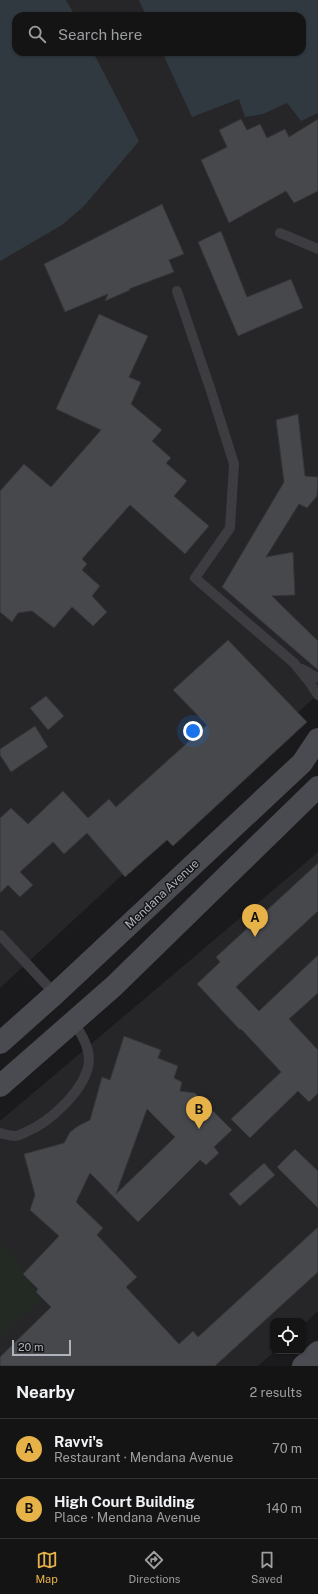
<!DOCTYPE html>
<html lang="en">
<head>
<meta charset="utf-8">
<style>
	:root { --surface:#141415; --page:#1d1d1e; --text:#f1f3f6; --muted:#9d9ea0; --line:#333334; --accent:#e7b248 }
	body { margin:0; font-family:"Public Sans",sans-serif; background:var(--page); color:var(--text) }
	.controls { position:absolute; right:12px; bottom:12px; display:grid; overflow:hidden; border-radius:8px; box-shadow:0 1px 3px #0004 }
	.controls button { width:36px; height:36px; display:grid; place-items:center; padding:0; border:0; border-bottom:1px solid var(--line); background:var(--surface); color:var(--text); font:20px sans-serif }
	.scale { position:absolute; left:12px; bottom:10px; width:59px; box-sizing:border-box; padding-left:4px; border:2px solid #aeb2bb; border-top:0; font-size:11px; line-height:14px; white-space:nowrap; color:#aeb2bb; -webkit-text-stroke:3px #151517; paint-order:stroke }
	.you { position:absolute; left:193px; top:731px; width:14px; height:14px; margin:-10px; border:3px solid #fff; border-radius:50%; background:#1a73e8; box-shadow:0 0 0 6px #1a73e833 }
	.badge { display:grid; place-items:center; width:26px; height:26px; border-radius:50%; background:var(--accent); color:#111; font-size:13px; font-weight:700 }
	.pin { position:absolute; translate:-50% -33px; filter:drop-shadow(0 1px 2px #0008) }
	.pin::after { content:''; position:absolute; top:21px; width:14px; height:12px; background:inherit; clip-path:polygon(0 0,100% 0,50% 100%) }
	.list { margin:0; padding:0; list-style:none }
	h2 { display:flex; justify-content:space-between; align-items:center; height:52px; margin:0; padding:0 16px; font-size:17px }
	h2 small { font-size:13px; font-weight:400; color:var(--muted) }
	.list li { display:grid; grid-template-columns:26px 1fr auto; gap:12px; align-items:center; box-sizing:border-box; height:60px; padding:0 16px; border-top:1px solid var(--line) }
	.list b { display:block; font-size:15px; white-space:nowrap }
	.list p { margin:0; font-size:13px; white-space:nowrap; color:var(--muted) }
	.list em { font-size:13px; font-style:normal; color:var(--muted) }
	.icon { flex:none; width:22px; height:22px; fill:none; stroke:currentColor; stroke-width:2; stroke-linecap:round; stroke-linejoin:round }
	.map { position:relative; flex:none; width:318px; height:1366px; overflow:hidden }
	.search { position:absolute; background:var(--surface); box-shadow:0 1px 3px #0004; left:12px; right:12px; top:12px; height:44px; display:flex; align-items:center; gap:10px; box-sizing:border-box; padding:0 14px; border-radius:12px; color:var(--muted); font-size:15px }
	.sheet { height:172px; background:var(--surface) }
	nav { display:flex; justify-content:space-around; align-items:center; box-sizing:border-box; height:56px; border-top:1px solid var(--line); background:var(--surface); font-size:11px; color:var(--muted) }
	nav a { display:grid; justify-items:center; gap:2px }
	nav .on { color:var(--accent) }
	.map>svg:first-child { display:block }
	.built { fill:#262629; fill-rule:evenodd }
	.green { fill:#222a23 }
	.water { fill:#313940 }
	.building { fill:#47484c; stroke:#353438; fill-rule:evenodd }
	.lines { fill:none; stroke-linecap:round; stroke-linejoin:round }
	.lane { stroke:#3c3c41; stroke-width:10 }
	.secondary { stroke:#4a4b51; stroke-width:22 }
	.labels { text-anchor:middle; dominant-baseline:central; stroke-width:3; stroke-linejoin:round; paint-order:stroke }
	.street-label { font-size:12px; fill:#aeb2bb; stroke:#151517 }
</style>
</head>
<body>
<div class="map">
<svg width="318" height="1366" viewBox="0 0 318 1366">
	<rect width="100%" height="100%" fill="#1a1a1c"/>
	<g class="built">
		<path d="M0 0H318V694L0 988ZM16 16H302V52H16Z"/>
		<path d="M318 852V1311L303 1325V1321H273V1351H275L258 1366H0V1121Z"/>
	</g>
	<path class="green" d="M0 1241 44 1296 0 1336Z"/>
	<g class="water">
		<path d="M0 0H66L75 16H16V52H93L139 141 84 206 62 225 0 261Z"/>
		<path d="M139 0H318V113L301 121 287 103 263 114 245 117 239 99 192 117 162 52H302V16H146Z"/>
	</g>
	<g class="building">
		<path d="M241 119 247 130 260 124 267 138 285 129 289 137 318 119V191L294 203 286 191 229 223 201 160 227 147 219 130Z"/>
		<path d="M162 204 184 254 169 260 174 272 129 289 130 290 105 301 108 294 65 312 44 264Z"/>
		<path d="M221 231 247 297 291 279 303 308 238 336 198 242Z"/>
		<path d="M99 314 148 336 129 377 141 382 131 404 162 430 152 441 171 458 166 463 187 481 174 496 209 526 185 554 130 505 82 559 87 564 82 570 100 586 92 596 107 612 93 626 72 607 54 628 32 611 18 613 12 622 0 612V491L24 464 51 487 101 430 56 409Z"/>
		<path d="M298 414 305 476 318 477 317 496 307 508 299 504 266 557 293 552 295 595 272 596 318 641V670L222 587 284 482 276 420Z"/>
		<path d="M228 640 307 722 173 846 167 840 125 877 87 833 64 854 53 842 20 872 33 885 20 897 8 885 0 893V818L11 808 28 824 63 791 88 818 109 799 116 807 207 725 173 690Z"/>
		<path d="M46 696 64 716 48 730 30 708Z"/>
		<path d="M35 726 48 747 11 772 0 755V749Z"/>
		<path d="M318 863V911L236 987 259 1011 318 955V993L289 1019 318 1050V1093L309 1102 298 1091 250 1138 231 1119 281 1072 241 1029 240 1030 197 984 220 962 216 957Z"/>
		<path d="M124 1036 161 1050 158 1058 178 1066 174 1078 182 1082 180 1091 195 1093 232 1130 214 1147 219 1153 206 1165 200 1160 138 1222 90 1173 76 1202 103 1228 97 1235 137 1277 126 1287 179 1344 193 1331 198 1337 318 1227V1272L215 1366H0V1357L51 1307 36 1292 38 1289 23 1274 59 1236 30 1210 35 1195 24 1154 64 1143 70 1132 78 1126 90 1120 102 1077 110 1080ZM147 1109 175 1137 116 1194Z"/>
		<path d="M295 1149 318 1171V1208L277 1167Z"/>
		<path d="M264 1163 275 1175 240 1206 229 1194Z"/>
	</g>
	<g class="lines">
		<g class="lane">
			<path d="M280 233 318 249"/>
			<path d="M177 291 211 391 234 464 230 528 195 578 294 663 310 683 318 695"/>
			<path d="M302 669 318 678"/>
			<path d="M0 935 55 994"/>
			<path d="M0 1133C4 1134 10 1136 15 1136 19 1136 23 1133 26 1132 50 1122 82 1092 88 1067 92 1051 82 1034 73 1022"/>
		</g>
		<g class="secondary">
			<path d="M0 1043 55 994 302 763 318 739"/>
			<path d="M0 1086 114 986 318 787"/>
			<path d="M303 1366 318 1352"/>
		</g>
	</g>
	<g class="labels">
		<g class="street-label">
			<text transform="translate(162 894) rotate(-43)">Mendana Avenue</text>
		</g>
	</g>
</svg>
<div class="controls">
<button><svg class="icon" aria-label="locate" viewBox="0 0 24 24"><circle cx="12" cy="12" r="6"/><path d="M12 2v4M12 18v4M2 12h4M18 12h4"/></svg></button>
</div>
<div class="scale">20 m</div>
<div class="you"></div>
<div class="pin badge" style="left:255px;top:937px">A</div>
<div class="pin badge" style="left:199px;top:1129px">B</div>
<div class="search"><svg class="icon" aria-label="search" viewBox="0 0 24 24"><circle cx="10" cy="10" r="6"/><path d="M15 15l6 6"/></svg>Search here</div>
</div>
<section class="sheet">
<h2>Nearby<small>2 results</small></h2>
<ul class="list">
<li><span class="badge">A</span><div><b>Ravvi's</b><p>Restaurant · Mendana Avenue</p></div><em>70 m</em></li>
<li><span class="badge">B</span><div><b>High Court Building</b><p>Place · Mendana Avenue</p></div><em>140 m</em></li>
</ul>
</section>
<nav>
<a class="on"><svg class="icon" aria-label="map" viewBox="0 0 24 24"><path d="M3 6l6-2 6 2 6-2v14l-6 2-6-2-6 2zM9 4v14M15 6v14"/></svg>Map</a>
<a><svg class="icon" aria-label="directions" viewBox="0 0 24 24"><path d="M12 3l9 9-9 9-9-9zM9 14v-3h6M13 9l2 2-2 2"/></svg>Directions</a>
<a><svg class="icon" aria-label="saved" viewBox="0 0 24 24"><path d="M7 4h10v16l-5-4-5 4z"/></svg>Saved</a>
</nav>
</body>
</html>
